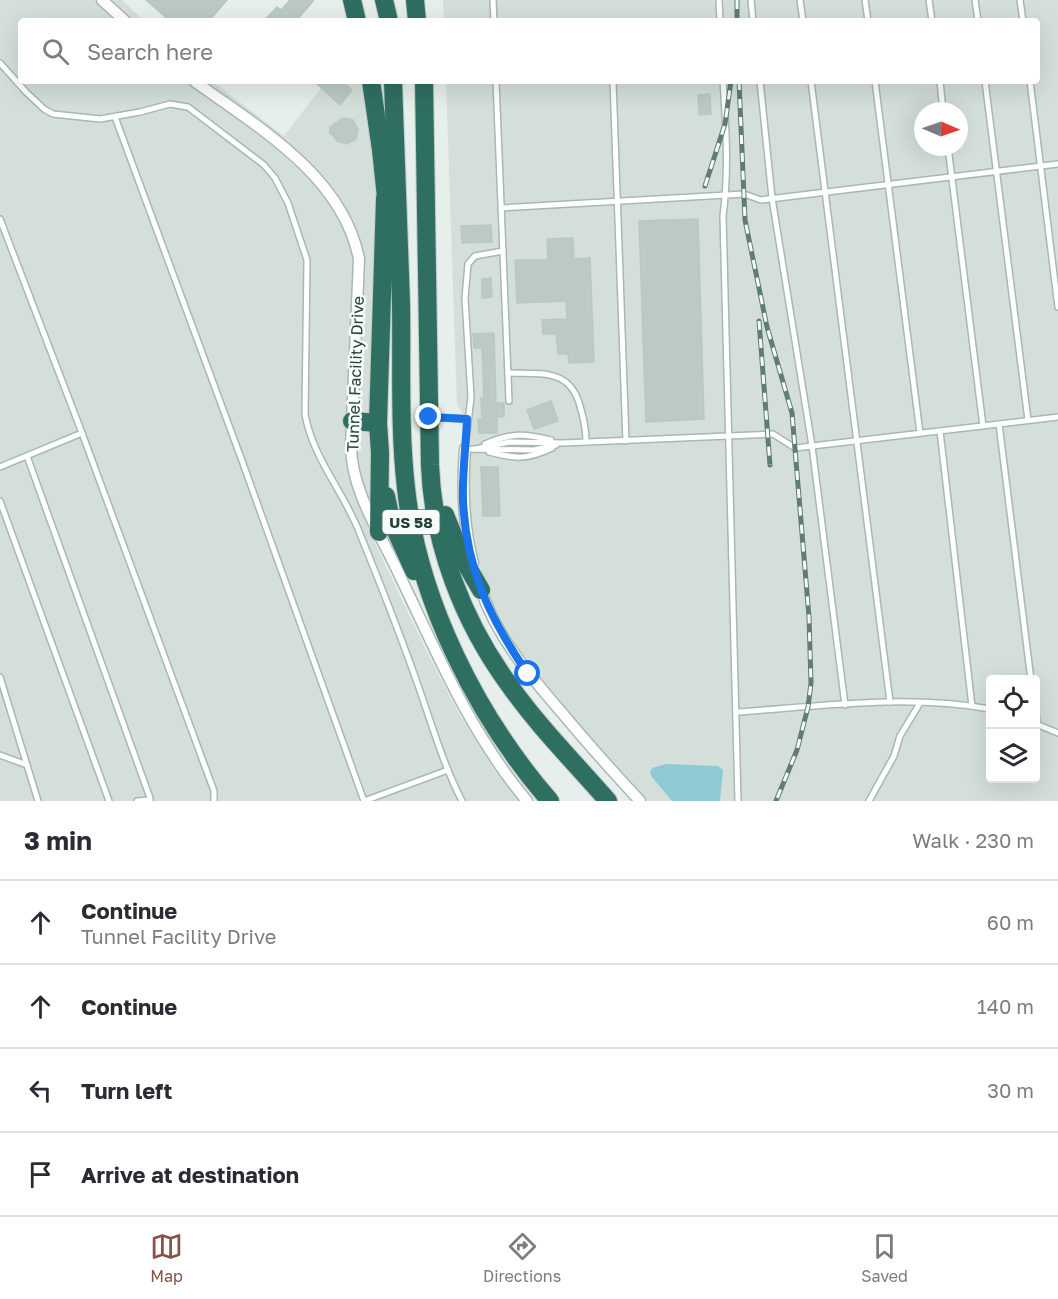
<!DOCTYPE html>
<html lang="en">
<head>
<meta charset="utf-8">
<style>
	:root { --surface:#fff; --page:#f7f7f7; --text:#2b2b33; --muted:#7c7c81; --line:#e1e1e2; --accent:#855347 }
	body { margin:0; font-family:"Golos Text",sans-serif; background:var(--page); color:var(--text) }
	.controls { position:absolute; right:18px; bottom:18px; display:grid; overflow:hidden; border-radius:6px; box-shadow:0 6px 24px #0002 }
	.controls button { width:54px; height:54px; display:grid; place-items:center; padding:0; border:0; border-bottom:2px solid var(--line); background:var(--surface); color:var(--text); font:30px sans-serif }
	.compass { position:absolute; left:914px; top:102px; width:54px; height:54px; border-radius:50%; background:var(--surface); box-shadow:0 6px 24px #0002; rotate:92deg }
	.stop { position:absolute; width:18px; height:18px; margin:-14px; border:4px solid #1a73e8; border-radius:50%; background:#fff }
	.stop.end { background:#1a73e8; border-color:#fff; box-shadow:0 2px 6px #0008 }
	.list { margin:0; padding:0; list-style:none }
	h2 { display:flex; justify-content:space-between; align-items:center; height:78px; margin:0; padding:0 24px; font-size:26px }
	h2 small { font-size:20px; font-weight:400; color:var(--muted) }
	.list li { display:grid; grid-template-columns:39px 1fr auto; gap:18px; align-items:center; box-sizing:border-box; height:84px; padding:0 24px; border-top:2px solid var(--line) }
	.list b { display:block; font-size:22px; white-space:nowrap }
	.list p { margin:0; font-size:20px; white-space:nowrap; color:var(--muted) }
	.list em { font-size:20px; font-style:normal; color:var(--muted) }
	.icon { flex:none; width:33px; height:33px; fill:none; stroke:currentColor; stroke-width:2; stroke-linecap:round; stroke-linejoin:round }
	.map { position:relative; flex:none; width:1058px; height:801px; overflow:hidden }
	.search { position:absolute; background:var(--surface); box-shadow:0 6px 24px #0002; left:18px; right:18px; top:18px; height:66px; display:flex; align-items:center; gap:15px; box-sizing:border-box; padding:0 21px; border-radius:6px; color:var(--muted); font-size:22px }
	.sheet { height:414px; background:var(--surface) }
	nav { display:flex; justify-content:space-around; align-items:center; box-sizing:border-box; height:84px; border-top:2px solid var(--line); background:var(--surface); font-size:16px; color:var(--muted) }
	nav a { display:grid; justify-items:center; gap:3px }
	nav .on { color:var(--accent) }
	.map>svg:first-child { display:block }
	.built { fill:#d4dfda; fill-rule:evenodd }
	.water { fill:#8ec9d4 }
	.building { fill:#bbcac4; stroke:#b8c9c2; stroke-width:1.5 }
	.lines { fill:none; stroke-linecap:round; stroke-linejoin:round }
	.lane-casing { stroke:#a8b8b2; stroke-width:8 }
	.street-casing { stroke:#a8b8b2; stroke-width:13 }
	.highway-casing { stroke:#c2cac8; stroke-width:20 }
	.lane { stroke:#fff; stroke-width:5 }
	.street { stroke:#fff; stroke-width:10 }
	.highway { stroke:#2f6f62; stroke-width:18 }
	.rail-casing { stroke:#5f7d75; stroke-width:5 }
	.rail { stroke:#f7fbf9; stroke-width:3; stroke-dasharray:9; stroke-linecap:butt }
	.route { stroke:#1a73e8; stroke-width:8 }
	.labels { text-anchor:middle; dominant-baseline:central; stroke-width:5; stroke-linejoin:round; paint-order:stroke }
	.shield { fill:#f7fbf9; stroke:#637a73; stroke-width:1.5 }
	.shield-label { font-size:15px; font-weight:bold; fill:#24423a }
	.street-label { font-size:16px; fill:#24423a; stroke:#f7fbf9 }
</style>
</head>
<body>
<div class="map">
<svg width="1058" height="801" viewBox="0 0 1058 801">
	<rect width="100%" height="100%" fill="#e6efeb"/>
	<g class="built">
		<path d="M0 0H122L144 21H21V81H212L284 136 326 81H382L385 132 371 307V473L375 543 424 646 457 710 493 768 520 801H0Z"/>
		<path d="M443 0H1058V801H648L554 697 526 661 500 616 488 593 474 547 469 510 471 425 457 405 446 81H1037V21H444ZM923 111H959V147H923ZM990 680H1036V778H990Z"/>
	</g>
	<path class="water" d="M666 764 718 766 723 770 720 801H672L652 777 650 773 652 768Z"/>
	<g class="building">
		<path d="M146 0H227L209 21H170Z"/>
		<path d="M290 0H314L296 21H264L277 7 281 10Z"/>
		<path d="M314 81H342L352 90 340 105Z"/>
		<path d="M710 94 711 114 699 115 698 95Z"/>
		<path d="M343 118 353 120 358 129 356 139 347 144 337 141 332 134H330V127Z"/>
		<path d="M698 219 704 419 646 422 639 221Z"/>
		<path d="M491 225 492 242 462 243 461 226Z"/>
		<path d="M573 238 574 259 590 258 594 362 569 363 568 354H558L556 334H543L542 320 567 319 566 301 517 303 515 260H548L547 239Z"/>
		<path d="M491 278 492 297 482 298V279Z"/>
		<path d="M494 333 496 403H504V416L497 417V433H479L478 419H482L481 398H484L482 348H474L473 334Z"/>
		<path d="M551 401 558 421 534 429 527 410Z"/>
		<path d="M481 467H498L500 516H483Z"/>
	</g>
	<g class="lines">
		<defs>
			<g id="lane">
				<path d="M493 0 494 21"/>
				<path d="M719 0 720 21"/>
				<path d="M751 0 753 21"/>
				<path d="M800 0 803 21"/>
				<path d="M865 0 868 21"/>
				<path d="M929 0 932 21"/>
				<path d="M975 0 978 21"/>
				<path d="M1020 0 1023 21"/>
				<path d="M0 63 26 92 44 109 53 114 100 119 140 112 170 104 188 107 264 165 275 178 288 203 307 260 305 414C312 456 342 490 358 529 380 583 401 636 420 691 433 728 444 766 462 801"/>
				<path d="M496 81 509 401"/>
				<path d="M613 81 626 441"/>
				<path d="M723 81C726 125 729 171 723 216L738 801"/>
				<path d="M760 81 772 198 812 446 845 705"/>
				<path d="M811 81 890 702"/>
				<path d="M875 81 920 433"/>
				<path d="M940 81 943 111"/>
				<path d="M985 81 1028 420"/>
				<path d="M1030 81 1058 307"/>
				<path d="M115 117 241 458 364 801"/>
				<path d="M948 147 983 426"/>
				<path d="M501 208 744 194 761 200 1058 164"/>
				<path d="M0 219 82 433 0 467"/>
				<path d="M503 251 475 256 468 264 465 298 471 397 465 449 534 450 556 445"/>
				<path d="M508 373C540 374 570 368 580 406 584 419 586 429 586 442"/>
				<path d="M433 417 467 419"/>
				<path d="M999 424 1031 680"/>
				<path d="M940 431 972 706"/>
				<path d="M82 433 214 791V801"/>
				<path d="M485 444C511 433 524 433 551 440"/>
				<path d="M475 449 510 442 563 443 773 434 795 448 1058 417"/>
				<path d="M489 452C516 459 526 460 552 448"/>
				<path d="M27 456 150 798"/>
				<path d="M0 501 109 801"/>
				<path d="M0 677 38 801"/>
				<path d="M1036 711 1037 725"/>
				<path d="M737 712C821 706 907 694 990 709"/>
				<path d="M1036 724 1058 733"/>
				<path d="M0 755 27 765"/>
				<path d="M137 801 150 800"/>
				<path d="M364 801 448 770"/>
				<path d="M869 801 894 756 900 736 920 703"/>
			</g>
			<g id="street">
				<path d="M102 0 125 21"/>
				<path d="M194 81C258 127 343 176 359 259L351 446C351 490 381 535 399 574 437 653 470 733 527 801"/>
				<path d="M465 449C462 488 463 525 473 563"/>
				<path d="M480 587C496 636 530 676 563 714 588 744 614 773 640 801"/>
			</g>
			<g id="highway">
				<path d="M352 0 357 21"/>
				<path d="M384 0 389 21"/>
				<path d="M415 0 417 21"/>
				<path d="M371 81 381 150 386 197"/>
				<path d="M393 81C395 155 399 229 401 303 402 365 399 427 406 488 418 600 477 717 550 801"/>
				<path d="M424 81 430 465C433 544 463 622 510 686 539 727 575 763 608 801"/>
				<path d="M352 421 378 423"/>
				<path d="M386 496 391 520 414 571"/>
				<path d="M445 515 463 559 481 590"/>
				<path d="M379 532 380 453 378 423 385 198"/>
			</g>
		</defs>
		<use href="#lane" class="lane-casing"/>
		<use href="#street" class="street-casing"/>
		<use href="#highway" class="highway-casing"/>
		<use href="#lane" class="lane"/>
		<use href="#street" class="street"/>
		<use href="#highway" class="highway"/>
		<defs>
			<g id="rail">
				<path d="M737 0V21"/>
				<path d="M739 81 745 220 767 327 792 413 809 617 811 683 808 707 797 750 776 801"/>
				<path d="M705 186 725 124 731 81"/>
				<path d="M759 321 770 465"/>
			</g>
		</defs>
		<use href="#rail" class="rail-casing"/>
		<use href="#rail" class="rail"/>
	</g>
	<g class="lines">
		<path class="route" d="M429 417 467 419C466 446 462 474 463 501 466 569 490 619 528 674"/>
	</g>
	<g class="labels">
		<rect class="shield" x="382.5" y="510" width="57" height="24" rx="4.5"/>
		<g class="shield-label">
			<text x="411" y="522">US 58</text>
		</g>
		<g class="street-label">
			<text transform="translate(355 374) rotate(-88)">Tunnel Facility Drive</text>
		</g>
	</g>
</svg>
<div class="controls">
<button><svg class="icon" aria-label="locate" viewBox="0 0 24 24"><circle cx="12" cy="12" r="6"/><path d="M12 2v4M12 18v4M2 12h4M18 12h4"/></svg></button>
<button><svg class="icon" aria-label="layers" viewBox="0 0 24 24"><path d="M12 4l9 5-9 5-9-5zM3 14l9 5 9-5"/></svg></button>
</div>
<svg class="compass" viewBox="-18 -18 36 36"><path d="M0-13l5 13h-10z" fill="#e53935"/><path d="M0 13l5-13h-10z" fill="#7c7c81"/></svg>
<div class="stop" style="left:528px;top:674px"></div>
<div class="stop end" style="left:429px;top:417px"></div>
<div class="search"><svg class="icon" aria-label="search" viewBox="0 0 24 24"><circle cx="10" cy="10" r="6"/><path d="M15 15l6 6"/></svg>Search here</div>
</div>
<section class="sheet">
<h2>3 min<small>Walk · 230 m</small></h2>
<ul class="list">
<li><svg class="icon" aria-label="ahead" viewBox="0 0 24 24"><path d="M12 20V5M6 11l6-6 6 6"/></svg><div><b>Continue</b><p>Tunnel Facility Drive</p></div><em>60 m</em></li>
<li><svg class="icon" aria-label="ahead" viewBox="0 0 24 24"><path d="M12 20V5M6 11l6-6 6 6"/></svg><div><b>Continue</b></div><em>140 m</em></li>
<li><svg class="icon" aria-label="left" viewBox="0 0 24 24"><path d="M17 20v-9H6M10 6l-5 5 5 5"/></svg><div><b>Turn left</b></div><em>30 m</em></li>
<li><svg class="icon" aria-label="arrive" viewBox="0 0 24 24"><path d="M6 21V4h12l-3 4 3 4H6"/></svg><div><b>Arrive at destination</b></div></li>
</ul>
</section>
<nav>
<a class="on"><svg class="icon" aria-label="map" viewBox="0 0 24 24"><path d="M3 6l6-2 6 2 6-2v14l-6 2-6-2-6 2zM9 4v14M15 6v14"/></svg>Map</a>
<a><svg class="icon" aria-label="directions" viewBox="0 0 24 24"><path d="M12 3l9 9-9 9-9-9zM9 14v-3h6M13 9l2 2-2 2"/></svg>Directions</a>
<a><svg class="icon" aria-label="saved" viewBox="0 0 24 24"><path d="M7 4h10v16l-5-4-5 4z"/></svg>Saved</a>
</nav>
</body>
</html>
